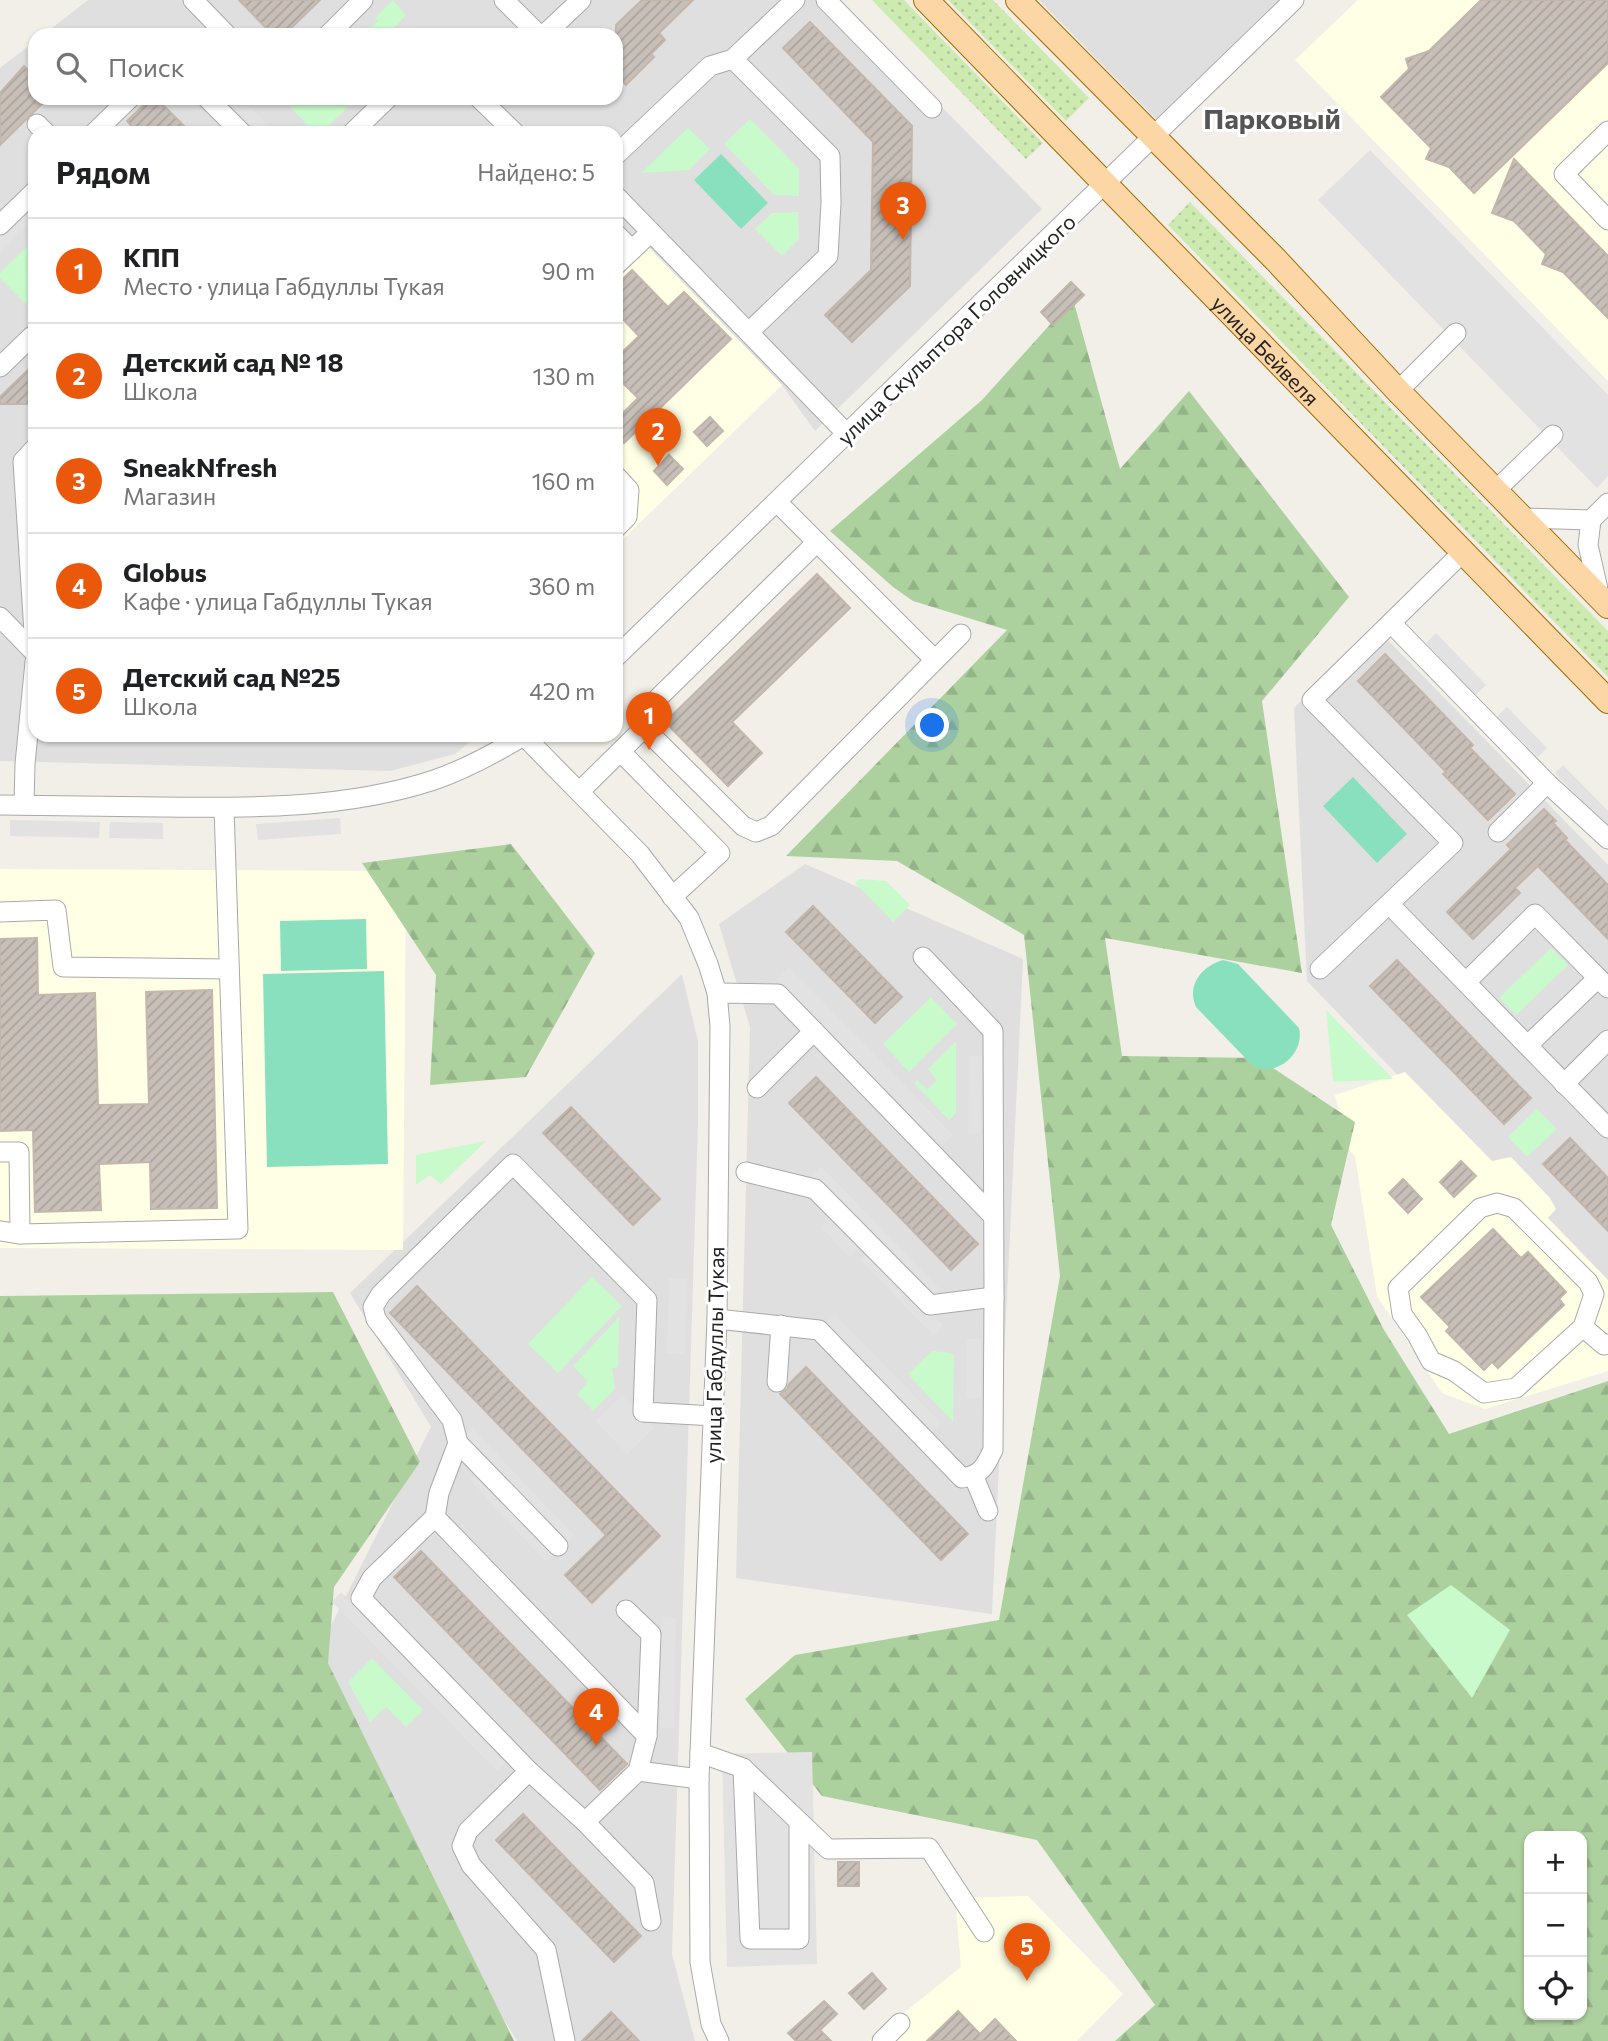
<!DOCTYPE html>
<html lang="ru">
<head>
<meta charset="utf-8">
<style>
	:root { --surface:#fff; --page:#f2f2f2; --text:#202124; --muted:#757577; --line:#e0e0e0; --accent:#ea580c }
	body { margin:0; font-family:Commissioner,sans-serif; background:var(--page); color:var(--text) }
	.controls { position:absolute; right:21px; bottom:21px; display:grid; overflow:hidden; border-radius:14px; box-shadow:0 2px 5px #0004 }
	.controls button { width:63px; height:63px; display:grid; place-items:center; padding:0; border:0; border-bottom:2px solid var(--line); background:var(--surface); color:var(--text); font:35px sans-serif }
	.you { position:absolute; left:933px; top:726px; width:24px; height:24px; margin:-18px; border:5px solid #fff; border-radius:50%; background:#1a73e8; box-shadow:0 0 0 10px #1a73e833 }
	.badge { display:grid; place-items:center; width:46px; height:46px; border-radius:50%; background:var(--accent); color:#fff; font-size:23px; font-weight:700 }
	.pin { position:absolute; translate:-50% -58px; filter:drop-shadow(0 2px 4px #0008) }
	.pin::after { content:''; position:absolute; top:37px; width:24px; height:21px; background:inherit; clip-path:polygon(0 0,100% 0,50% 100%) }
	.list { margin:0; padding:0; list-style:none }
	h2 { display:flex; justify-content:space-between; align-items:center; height:91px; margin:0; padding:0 28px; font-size:30px }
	h2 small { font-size:23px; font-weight:400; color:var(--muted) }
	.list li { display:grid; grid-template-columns:46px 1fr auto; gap:21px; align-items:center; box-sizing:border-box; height:105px; padding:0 28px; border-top:2px solid var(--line) }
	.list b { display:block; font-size:26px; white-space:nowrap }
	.list p { margin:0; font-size:23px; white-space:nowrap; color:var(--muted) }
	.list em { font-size:23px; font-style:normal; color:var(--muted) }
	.icon { flex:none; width:38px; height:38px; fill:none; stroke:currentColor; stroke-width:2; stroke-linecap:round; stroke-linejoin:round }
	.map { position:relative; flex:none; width:1608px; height:2041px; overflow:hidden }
	.search { position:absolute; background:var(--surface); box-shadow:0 2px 5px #0004; left:28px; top:28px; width:595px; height:77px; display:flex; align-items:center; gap:18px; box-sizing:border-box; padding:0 24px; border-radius:21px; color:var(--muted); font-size:26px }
	.panel { position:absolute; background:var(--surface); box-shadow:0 2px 5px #0004; left:28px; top:126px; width:595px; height:616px; border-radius:21px }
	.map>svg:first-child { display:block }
	.residential { fill:#e0dfdf }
	.education { fill:#ffffe5 }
	.grass { fill:url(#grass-dots) }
	.forest { fill:url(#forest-firs); fill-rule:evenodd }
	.park { fill:#c8facc }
	.pitch { fill:#88e0be }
	.parking { fill:#e2e2e2 }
	.building { fill:url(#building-hatch); stroke:#c4b6ab; stroke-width:2 }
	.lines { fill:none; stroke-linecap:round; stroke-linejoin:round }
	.minor-casing { stroke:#a9a9a9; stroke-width:21 }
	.major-casing { stroke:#a06b00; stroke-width:26 }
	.minor { stroke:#fff; stroke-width:19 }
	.major { stroke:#fcd6a4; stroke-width:24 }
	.labels { text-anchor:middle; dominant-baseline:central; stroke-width:6; stroke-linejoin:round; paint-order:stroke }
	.street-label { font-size:21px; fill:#222; stroke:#fff }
	.district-label { font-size:28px; font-weight:bold; fill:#555; stroke:#fff }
</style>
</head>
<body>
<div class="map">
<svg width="1608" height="2041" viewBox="0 0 1608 2041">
	<defs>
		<pattern id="grass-dots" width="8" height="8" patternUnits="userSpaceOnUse" patternTransform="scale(1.75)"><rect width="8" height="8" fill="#cdebb0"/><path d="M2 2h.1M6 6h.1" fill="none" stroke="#b0c997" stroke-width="1.8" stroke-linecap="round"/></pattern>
		<pattern id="forest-firs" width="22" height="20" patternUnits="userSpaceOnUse" patternTransform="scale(1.75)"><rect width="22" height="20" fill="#add19e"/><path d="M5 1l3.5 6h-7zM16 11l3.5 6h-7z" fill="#95b388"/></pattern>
		<pattern id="building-hatch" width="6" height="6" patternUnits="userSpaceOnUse" patternTransform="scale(1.75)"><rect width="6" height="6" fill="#c7bfb8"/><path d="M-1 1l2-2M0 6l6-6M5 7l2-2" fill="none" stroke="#aba49e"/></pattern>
	</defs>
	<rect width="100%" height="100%" fill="#f2efe9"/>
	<g class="residential">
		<path d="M88 0H837L1042 209 815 431 782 385 650 248 616 280V133H35V735H479L455 754 390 771 0 761V68L35 41V98H616V35H43Z"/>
		<path d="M1039 0H1281L1157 120Z"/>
		<path d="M1375 627 1608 865V1293L1307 981 1294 708Z"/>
		<path d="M805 864 1023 959 992 1614 736 1578 750 1027 719 924Z"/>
		<path d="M682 974 698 1041V1123L672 1954 695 2041H517L299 1689 431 1427 350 1293Z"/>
	</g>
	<g class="education">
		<path d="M1358 0H1608V381L1295 60Z"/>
		<path d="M649 248 782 385 616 546V280Z"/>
		<path d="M0 869 406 871 403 1250 0 1248Z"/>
		<path d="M1405 1072 1492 1161 1511 1157 1550 1198 1556 1209 1548 1218 1608 1280V1371L1485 1409 1442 1393 1377 1296 1355 1156 1347 1148 1335 1095Z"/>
		<path d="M1028 1896 1123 1994 1077 2041H869L961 1967 955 1898Z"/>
	</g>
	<g class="grass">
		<path d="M872 0H904L1043 143 1026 159Z"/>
		<path d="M948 0H993L1089 98 1066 121Z"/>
		<path d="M1190 202 1608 631V677L1168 225Z"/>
	</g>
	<g class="forest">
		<path d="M1073 299 1120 469 1189 391 1349 597 1262 701 1302 973 1105 938 1122 1056 1258 1058 1355 1122 1331 1225 1384 1330 1449 1434 1608 1381V2041H1115L1155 2005 1037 1840 822 1796 745 1699 795 1655 999 1620 1060 1276 1024 935 897 861 786 856 1007 630 913 601 893 587 830 531 982 400ZM1529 1836H1582V2015H1529Z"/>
		<path d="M511 844 595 953 526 1077 430 1085 436 975 362 863Z"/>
		<path d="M333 1292 420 1462 334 1587 328 1663 514 2041H0V1296Z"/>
	</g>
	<g class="park">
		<path d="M393 0 406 15 387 35H363L378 21 375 18Z"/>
		<path d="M300 98H357L321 133H315L290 107Z"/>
		<path d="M750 119 799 169V196L774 195 724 144Z"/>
		<path d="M688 128 710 149 689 170 641 173Z"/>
		<path d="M798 212 799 239 782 256 755 229 772 213Z"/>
		<path d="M35 239V311L34 312 0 278V273Z"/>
		<path d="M860 879 886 881 910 905 893 922 855 883Z"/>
		<path d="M1551 948 1568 965 1516 1015 1499 998Z"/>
		<path d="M931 997 957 1024 909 1072 883 1044Z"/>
		<path d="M1326 1010 1393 1079 1333 1082Z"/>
		<path d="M956 1041V1113L949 1120 914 1083 917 1080 927 1090 937 1080 928 1069Z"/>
		<path d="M1537 1109 1557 1129 1527 1157 1508 1137Z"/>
		<path d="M486 1141 441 1184 430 1175 416 1185V1155Z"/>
		<path d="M592 1277 622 1306 558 1373 528 1344Z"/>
		<path d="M619 1317 618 1367 612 1368 615 1389 593 1411 577 1394 588 1382 573 1366Z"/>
		<path d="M932 1351 952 1353 954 1356 953 1422 908 1374Z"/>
		<path d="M1451 1585 1510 1630 1472 1698 1407 1615Z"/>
		<path d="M372 1658 423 1710 406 1727 386 1707 370 1722 348 1682Z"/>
	</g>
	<g class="pitch">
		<path d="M721 154 768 203 741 229 694 180Z"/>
		<path d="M1353 777 1407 834 1377 863 1323 806Z"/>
		<path d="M366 919 367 969 281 971 280 921Z"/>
		<path d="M1223 960 1238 964 1299 1028C1305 1053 1277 1078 1253 1066L1196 1007C1186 985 1202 966 1223 960Z"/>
		<path d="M384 971 388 1164 267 1167 263 974Z"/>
	</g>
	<g class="parking">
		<path d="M222 98H242L275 133H255Z"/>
		<path d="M1370 150 1608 395V476L1597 488 1318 200Z"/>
		<path d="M35 198V218L0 252V232Z"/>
		<path d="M1436 633 1486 685 1476 695 1426 643Z"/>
		<path d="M1507 707 1547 748 1538 757 1497 717Z"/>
		<path d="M1563 765 1608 811V828L1555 773Z"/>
		<path d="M340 818 341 834 258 840 256 824Z"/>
		<path d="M10 820 100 822 99 838 10 836Z"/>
		<path d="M110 822 163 823V839L109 838Z"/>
		<path d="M789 967 953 1135 941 1147 777 979Z"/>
		<path d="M969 1056H982L980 1133H968Z"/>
		<path d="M821 1166 940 1289 930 1299 810 1177Z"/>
		<path d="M832 1217 860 1248 849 1258 821 1227Z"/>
		<path d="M870 1250 943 1325 933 1335 860 1260Z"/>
		<path d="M669 1278 687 1279 685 1354 667 1353Z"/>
		<path d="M835 1314 941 1423 931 1432 825 1324Z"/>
		<path d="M967 1339H981V1398H966Z"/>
		<path d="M622 1395 654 1428 627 1454 595 1421Z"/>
		<path d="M472 1428 574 1535 564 1544 461 1438Z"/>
		<path d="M480 1471 555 1552 545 1561 470 1480Z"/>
		<path d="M341 1592 506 1762 497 1771 332 1602Z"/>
		<path d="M662 1617 676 1618 674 1728H660Z"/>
		<path d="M812 1752 817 1964 727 1967 722 1754Z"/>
	</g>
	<g class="building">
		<path d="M239 0H320L284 35H273Z"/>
		<path d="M642 0H693L659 33 665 40 651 54 654 57 626 85 616 74V25Z"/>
		<path d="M1481 0H1608V63L1474 193 1449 167 1426 159 1431 148 1381 97 1409 69 1406 59 1429 51Z"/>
		<path d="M810 22 912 126 910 286 852 342 825 315 871 270 873 142 783 48Z"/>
		<path d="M24 66 35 78V98H48L0 145V93Z"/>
		<path d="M151 98H156L191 133H138L127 121Z"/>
		<path d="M1514 159 1608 256V318L1563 272 1542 264 1546 254 1514 221 1492 213Z"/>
		<path d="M632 270 668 307 684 292 731 339 624 443 616 435V420L638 398 616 376V358L639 336 616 312V286Z"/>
		<path d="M1071 282 1084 295 1053 325 1041 312Z"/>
		<path d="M35 363V404H0V397Z"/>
		<path d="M710 417 723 431 707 446 694 432Z"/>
		<path d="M669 455 683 469 667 485 654 471Z"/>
		<path d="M817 574 850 608 732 722 762 753 728 786 665 722Z"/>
		<path d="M1385 654 1473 745 1470 748 1515 794 1488 820 1443 774 1446 772 1358 681Z"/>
		<path d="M1544 809 1556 821 1553 823 1567 838 1565 840 1608 885V939L1538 866 1515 888 1520 893 1473 939 1447 912 1511 849 1507 845Z"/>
		<path d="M813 906 902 997 875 1023 786 932Z"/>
		<path d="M37 938 38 995 95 993 98 1105 149 1104 146 992 212 990 217 1208 151 1209 150 1162 99 1164 101 1210 35 1212 33 1130 0 1131V939Z"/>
		<path d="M1397 960 1531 1098 1504 1124 1370 986Z"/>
		<path d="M816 1077 978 1244 951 1270 789 1103Z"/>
		<path d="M571 1107 660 1199 633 1225 543 1133Z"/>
		<path d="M1570 1138 1608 1178V1231L1543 1164Z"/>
		<path d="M1461 1161 1476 1176 1454 1197 1440 1182Z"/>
		<path d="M1403 1179 1422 1199 1408 1213 1389 1193Z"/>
		<path d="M1493 1229 1521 1258 1528 1252 1566 1292 1559 1299 1564 1305 1498 1368 1492 1362 1484 1370 1446 1331 1450 1327 1421 1297Z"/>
		<path d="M417 1286 660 1536 592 1603 565 1575 606 1535 390 1313Z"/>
		<path d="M806 1367 968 1534 941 1560 780 1394 787 1389 789 1384Z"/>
		<path d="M421 1551 627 1764 600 1790 394 1577Z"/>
		<path d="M523 1814 641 1936 614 1962 496 1840Z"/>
		<rect x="838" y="1862" width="21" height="24"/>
		<path d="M872 1973 886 1989 864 2009 849 1993Z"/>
		<path d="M824 2001 837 2014 820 2030 831 2041H796L788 2033Z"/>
		<path d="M958 2011 980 2034 995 2019 1016 2041H927Z"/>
		<path d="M611 2012 639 2041H582Z"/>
	</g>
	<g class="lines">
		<defs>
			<g id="minor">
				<path d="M193 0 227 35"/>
				<path d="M504 0 539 35"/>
				<path d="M826 0 932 108"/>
				<path d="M328 35 363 0"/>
				<path d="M544 35 581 0"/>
				<path d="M733 59 830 156 831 203 828 256 749 332"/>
				<path d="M207 98 242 133"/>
				<path d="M479 98 515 133"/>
				<path d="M37 124 46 133"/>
				<path d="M1608 131 1564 174 1608 220"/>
				<path d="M94 133 130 98"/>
				<path d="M352 133 388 98"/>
				<path d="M616 155 710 66 733 59 795 0"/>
				<path d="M616 196 847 434"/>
				<path d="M0 225 35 191"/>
				<path d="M616 234 632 250"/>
				<path d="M616 265 651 232"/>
				<path d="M0 367 32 336"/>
				<path d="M1398 391 1456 333"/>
				<path d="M35 448 23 461 35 648"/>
				<path d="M616 476 629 490 627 517 616 528"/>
				<path d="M1495 491 1553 435"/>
				<path d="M777 502 935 660"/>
				<path d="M1522 518 1591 520 1608 503"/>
				<path d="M1591 520 1588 545 1600 598"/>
				<path d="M0 617 35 653"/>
				<path d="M1391 623 1547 783 1608 839"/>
				<path d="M616 657 1294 0"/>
				<path d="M644 728V719L649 707 817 542"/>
				<path d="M523 735 640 854 689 918 708 964 717 993 720 1026 717 1319 699 1779 700 1962 711 2024 719 2041"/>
				<path d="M621 752 720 853 672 897"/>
				<path d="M580 791 644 728 743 826 756 832 771 826 961 634"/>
				<path d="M0 805C53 806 107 806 160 807 252 808 346 809 434 780 466 769 497 752 525 735"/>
				<path d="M24 805 25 764 35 662"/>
				<path d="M1498 832 1547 783"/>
				<path d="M1389 904 1608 1128"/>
				<path d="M0 912 56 910 63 967 229 969"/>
				<path d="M1320 969 1453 843 1312 700 1463 552"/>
				<path d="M1466 982 1535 914 1608 988"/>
				<path d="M717 993 778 994 992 1215"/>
				<path d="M1528 1045 1598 978"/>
				<path d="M1564 1084 1608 1040"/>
				<path d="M757 1088 814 1031"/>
				<path d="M0 1152H19L20 1234"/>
				<path d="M746 1172 815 1189 930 1305 994 1297"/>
				<path d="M1497 1203 1514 1208 1588 1282 1594 1294 1583 1327 1516 1388 1484 1393 1454 1371 1431 1361 1417 1335 1402 1314 1398 1288 1480 1208Z"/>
				<path d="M0 1231 20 1234 238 1229 224 808"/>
				<path d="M717 1319 819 1330 962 1478C981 1475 985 1467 993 1450L994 1297 993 1031 923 957"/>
				<path d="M1583 1327 1604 1345 1608 1344"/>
				<path d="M777 1382 781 1325"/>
				<path d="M458 1443 558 1546"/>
				<path d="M974 1477 988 1511"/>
				<path d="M435 1517 372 1578 361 1598 529 1771 585 1822 644 1883 651 1921"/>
				<path d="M647 1736 435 1517 439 1493 458 1443 452 1420 376 1319 373 1307 381 1294 513 1164 647 1300 643 1412 714 1416"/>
				<path d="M700 1753 743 1768 828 1849 929 1848 984 1932"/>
				<path d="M743 1768 750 1939H799V1822"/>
				<path d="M529 1771 468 1831 462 1846 471 1865 546 1950 565 2041"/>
				<path d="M638 1771 699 1779"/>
				<path d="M585 1822 638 1771 647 1736 651 1634 626 1610"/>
				<path d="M882 2041 900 2023"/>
			</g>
			<g id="major">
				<path id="s1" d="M926 0 1608 701"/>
				<path d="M1018 0 1276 260 1398 391 1608 606"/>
			</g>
		</defs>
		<use href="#minor" class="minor-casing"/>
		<use href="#major" class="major-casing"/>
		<use href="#minor" class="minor"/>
		<use href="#major" class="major"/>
	</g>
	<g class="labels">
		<g class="street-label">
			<text transform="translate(956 329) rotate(-44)">улица Скульптора Головницкого</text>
			<text stroke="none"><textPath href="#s1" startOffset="488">улица Бейвеля</textPath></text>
			<text transform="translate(714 1355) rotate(-89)">улица Габдуллы Тукая</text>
		</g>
		<g class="district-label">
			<text x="1272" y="118">Парковый</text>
		</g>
	</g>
</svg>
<div class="controls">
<button>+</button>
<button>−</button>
<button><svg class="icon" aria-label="locate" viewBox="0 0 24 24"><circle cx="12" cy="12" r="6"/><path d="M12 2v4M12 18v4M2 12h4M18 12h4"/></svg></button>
</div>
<div class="you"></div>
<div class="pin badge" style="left:649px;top:750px">1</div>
<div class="pin badge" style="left:658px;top:466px">2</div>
<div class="pin badge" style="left:903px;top:240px">3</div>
<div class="pin badge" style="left:596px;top:1746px">4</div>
<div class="pin badge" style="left:1027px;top:1981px">5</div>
<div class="search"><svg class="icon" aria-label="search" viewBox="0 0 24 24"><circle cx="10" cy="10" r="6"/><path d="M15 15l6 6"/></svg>Поиск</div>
<section class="panel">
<h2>Рядом<small>Найдено: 5</small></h2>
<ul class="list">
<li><span class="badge">1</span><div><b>КПП</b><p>Место · улица Габдуллы Тукая</p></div><em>90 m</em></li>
<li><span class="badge">2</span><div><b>Детский сад № 18</b><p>Школа</p></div><em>130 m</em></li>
<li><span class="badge">3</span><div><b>SneakNfresh</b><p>Магазин</p></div><em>160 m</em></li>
<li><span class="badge">4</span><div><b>Globus</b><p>Кафе · улица Габдуллы Тукая</p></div><em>360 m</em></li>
<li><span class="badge">5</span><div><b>Детский сад №25</b><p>Школа</p></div><em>420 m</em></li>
</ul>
</section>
</div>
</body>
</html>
